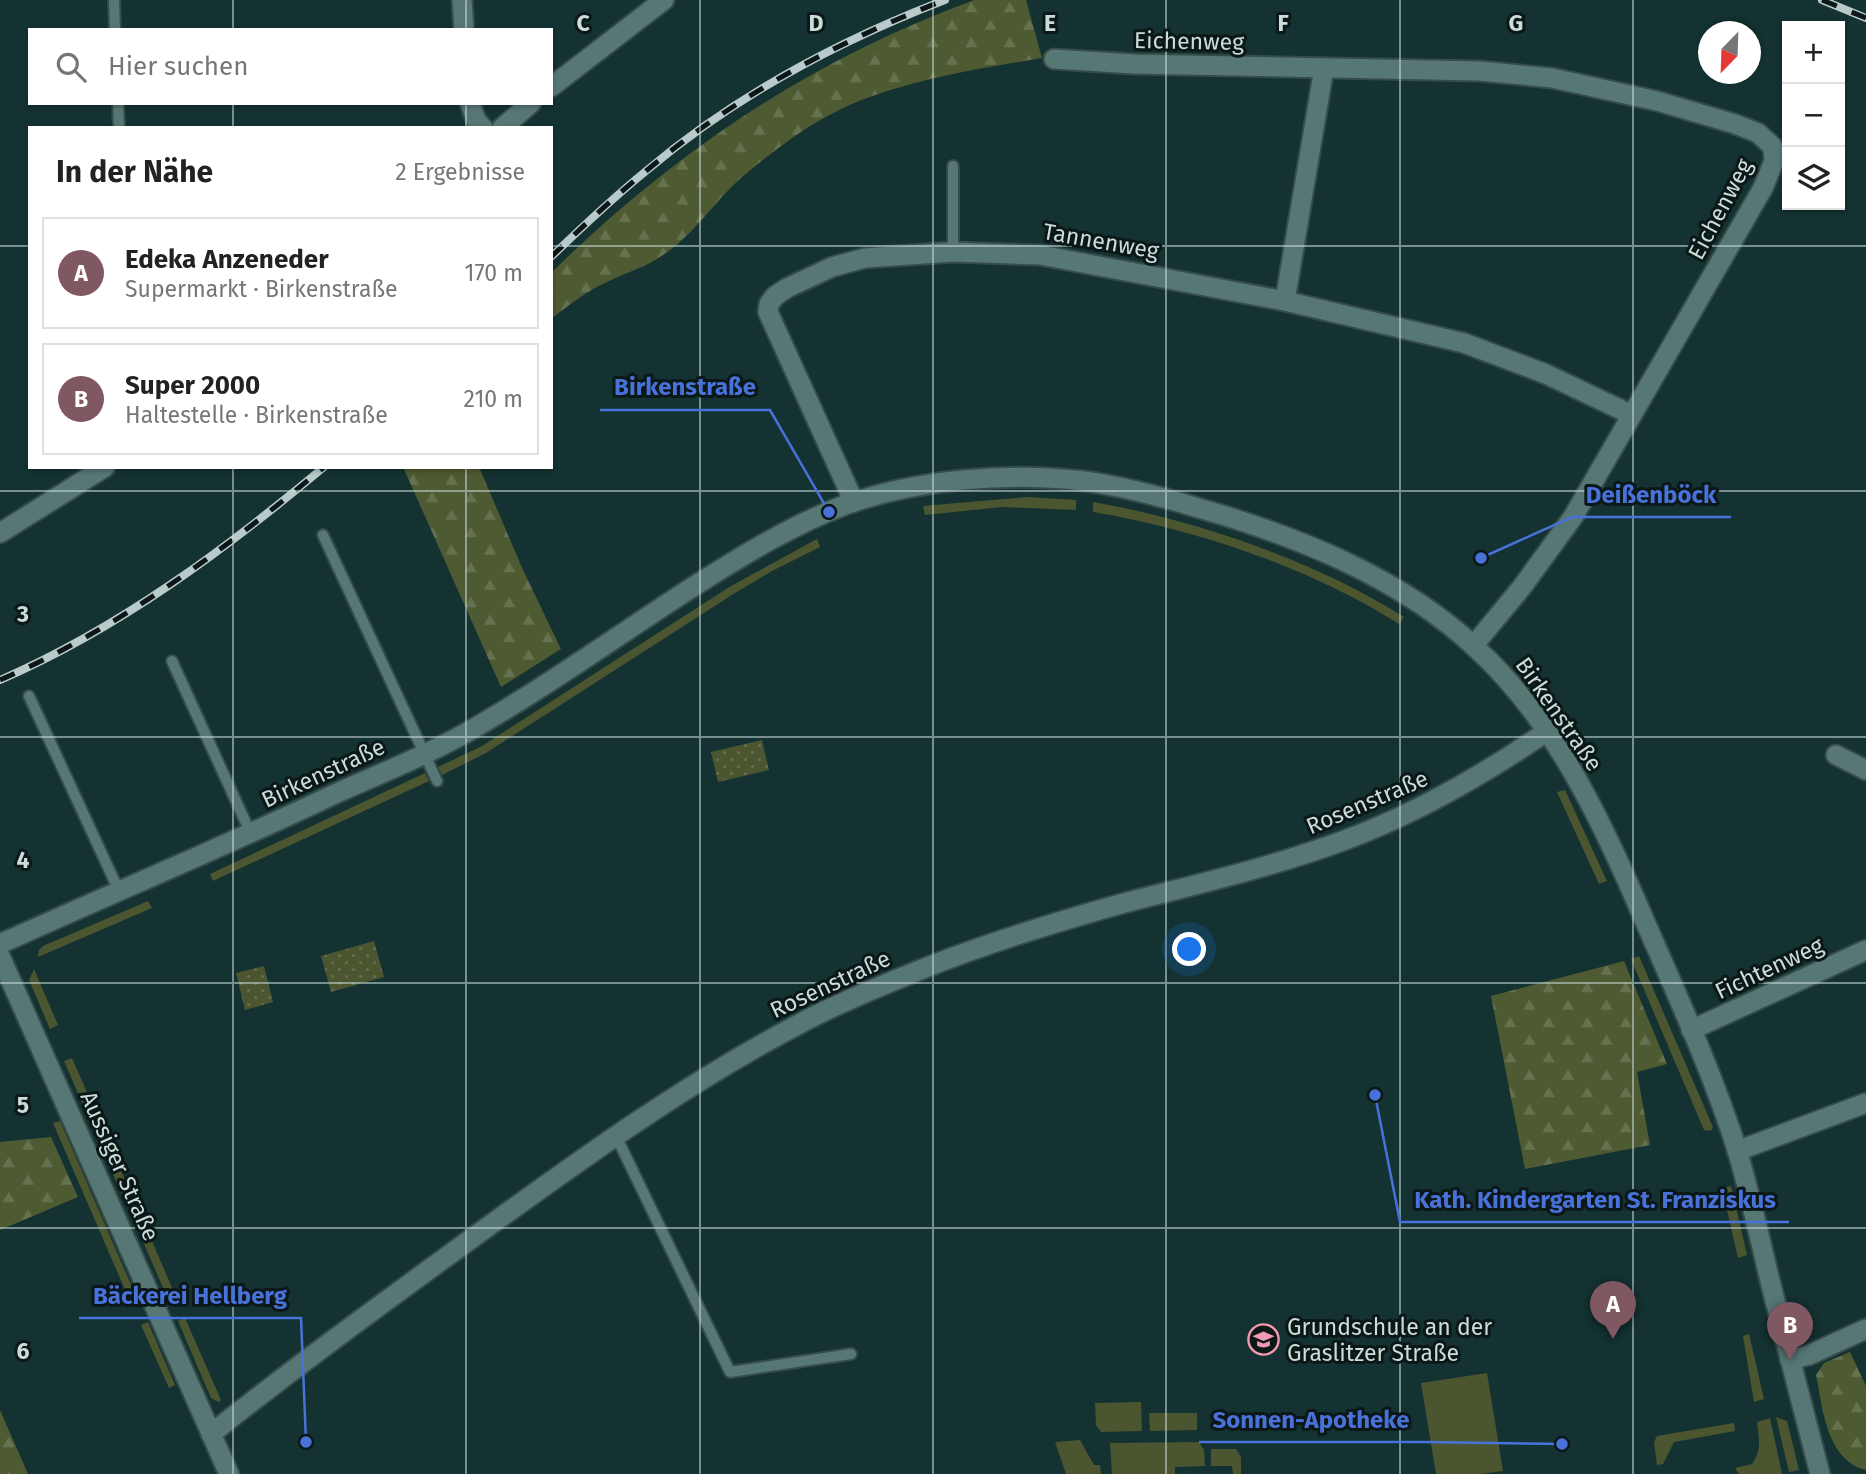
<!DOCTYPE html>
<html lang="de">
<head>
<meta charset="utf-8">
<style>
	:root { --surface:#fff; --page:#f2f2f2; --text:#222; --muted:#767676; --line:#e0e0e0; --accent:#7f5862 }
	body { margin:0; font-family:"Fira Sans",sans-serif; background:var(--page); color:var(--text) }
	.controls { position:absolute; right:21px; top:21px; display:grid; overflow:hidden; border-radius:0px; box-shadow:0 2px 5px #0004 }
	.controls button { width:63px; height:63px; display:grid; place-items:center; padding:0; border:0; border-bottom:2px solid var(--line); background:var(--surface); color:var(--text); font:35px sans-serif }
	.compass { position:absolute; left:1698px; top:21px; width:63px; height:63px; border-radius:50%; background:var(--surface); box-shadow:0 2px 5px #0004; rotate:203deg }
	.you { position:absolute; left:1190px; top:950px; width:24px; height:24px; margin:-18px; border:5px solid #fff; border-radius:50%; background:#1a73e8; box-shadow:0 0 0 10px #1a73e833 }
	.badge { display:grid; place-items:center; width:46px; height:46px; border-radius:50%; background:var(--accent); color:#fff; font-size:23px; font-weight:700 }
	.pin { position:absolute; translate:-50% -58px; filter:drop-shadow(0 2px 4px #0008) }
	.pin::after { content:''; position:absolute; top:37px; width:24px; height:21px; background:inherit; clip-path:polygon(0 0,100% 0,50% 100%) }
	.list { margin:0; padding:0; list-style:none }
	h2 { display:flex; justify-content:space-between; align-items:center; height:91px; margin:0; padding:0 28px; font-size:30px }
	h2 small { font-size:23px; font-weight:400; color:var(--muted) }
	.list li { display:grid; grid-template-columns:46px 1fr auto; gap:21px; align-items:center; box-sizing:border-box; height:112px; margin:0 14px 14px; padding:0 14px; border:2px solid var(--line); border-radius:0px }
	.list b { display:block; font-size:26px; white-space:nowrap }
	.list p { margin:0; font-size:23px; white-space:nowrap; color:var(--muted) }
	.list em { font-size:23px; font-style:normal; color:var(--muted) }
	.icon { flex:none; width:38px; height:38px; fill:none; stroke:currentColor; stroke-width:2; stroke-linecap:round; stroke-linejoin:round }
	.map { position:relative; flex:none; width:1866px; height:1474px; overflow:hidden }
	.search { position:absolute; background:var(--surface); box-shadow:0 2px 5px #0004; left:28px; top:28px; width:525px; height:77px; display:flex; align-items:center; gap:18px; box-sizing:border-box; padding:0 24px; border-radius:0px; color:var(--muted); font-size:26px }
	.panel { position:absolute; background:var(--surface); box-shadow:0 2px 5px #0004; left:28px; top:126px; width:525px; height:343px; border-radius:0px }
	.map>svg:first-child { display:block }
	.grass { fill:#4b5630 }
	.forest { fill:url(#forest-firs) }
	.park { fill:url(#park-dots) }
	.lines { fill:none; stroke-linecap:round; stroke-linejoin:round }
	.service-casing { stroke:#354c4b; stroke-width:14 }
	.minor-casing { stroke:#354c4b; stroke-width:23 }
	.service { stroke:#577775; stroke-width:10 }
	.minor { stroke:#577775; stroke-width:19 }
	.rail-casing { stroke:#b8cac9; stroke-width:8 }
	.rail { stroke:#0b1817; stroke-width:5; stroke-dasharray:16; stroke-linecap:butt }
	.grid { fill:none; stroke:#cbdcdb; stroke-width:2; stroke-opacity:0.55 }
	.labels { text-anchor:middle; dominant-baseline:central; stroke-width:6; stroke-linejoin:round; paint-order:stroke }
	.street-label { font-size:23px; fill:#cbdcdb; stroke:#0b1817 }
	.poi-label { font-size:23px; fill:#cbdcdb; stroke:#0b1817; text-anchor:start }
	.grid-label { font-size:23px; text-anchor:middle; font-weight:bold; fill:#cbdcdb; stroke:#0b1817; stroke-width:6; stroke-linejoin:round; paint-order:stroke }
	.leader { fill:none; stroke:#4872d9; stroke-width:2.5 }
	.callout-dot { fill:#4872d9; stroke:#0b1817; stroke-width:2.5 }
	.callout-label { font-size:24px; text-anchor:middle; font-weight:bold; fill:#4872d9; stroke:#0b1817; stroke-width:6; stroke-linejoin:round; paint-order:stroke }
</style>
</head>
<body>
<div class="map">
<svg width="1866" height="1474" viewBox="0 0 1866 1474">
	<defs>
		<pattern id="forest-firs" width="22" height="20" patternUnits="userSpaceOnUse" patternTransform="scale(1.75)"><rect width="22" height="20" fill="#4e5a32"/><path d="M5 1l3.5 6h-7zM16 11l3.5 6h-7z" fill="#66714f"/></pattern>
		<pattern id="park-dots" width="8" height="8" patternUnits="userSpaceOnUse" patternTransform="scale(1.75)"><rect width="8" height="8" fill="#4b5630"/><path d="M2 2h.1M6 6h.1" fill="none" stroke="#646e4d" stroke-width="1.8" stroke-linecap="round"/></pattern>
	</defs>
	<rect width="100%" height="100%" fill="#133231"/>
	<g class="grass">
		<path d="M1028 497 1076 500V510L1002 507 925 515 923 506Z"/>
		<path d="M1093 502C1196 520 1316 561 1404 617L1399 624C1308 567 1198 530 1093 512Z"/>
		<path d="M817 539 820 547 772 571 735 593 486 753 442 775 438 767 482 746 731 586Z"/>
		<path d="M425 773 429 781 213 881 210 874Z"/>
		<path d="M1565 790 1607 881 1599 884 1557 792Z"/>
		<path d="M148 901 152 908 38 957 39 950 43 946Z"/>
		<path d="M1639 956 1713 1127 1711 1131 1704 1130 1631 959Z"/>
		<path d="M34 969 58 1025 50 1029 29 980Z"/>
		<path d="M72 1058 135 1203 127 1206 64 1061Z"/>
		<path d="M60 1121 136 1296 129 1299 53 1123Z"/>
		<path d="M1731 1186 1747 1255 1738 1258 1722 1188Z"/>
		<path d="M149 1234 175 1295 168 1299 141 1237Z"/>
		<path d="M185 1318 221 1400 219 1402 211 1398 178 1321Z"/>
		<path d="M148 1322 175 1385 169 1388 141 1325Z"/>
		<path d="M1749 1334 1764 1399 1754 1402 1743 1336Z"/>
		<path d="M1487 1373 1503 1471 1480 1474H1436L1421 1383Z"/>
		<path d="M1141 1402 1142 1431 1101 1432 1096 1425 1095 1403Z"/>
		<path d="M1149 1413H1197V1430L1150 1431Z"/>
		<path d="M1776 1417 1787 1421 1799 1470 1789 1472Z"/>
		<path d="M1770 1418 1782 1474H1739L1735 1468 1752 1464C1762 1450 1759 1439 1757 1422Z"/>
		<path d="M1734 1423 1735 1431 1674 1442 1663 1464 1657 1465 1654 1442 1657 1436Z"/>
		<path d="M1080 1440 1094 1465H1100L1101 1474H1066L1055 1442Z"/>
		<path d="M1199 1442 1204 1450 1205 1466 1175 1467V1474H1112L1110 1443Z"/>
		<path d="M1211 1449H1236L1241 1457V1474H1233L1232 1466H1211Z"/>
	</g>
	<g class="forest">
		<path d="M974 0H1026L1042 58C978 69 912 79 852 104 812 121 774 150 741 178 715 201 695 233 666 253 648 266 629 272 609 281 588 290 569 305 551 319V273C676 150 810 61 974 0Z"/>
		<path d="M403 467H479L523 570 561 649 501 687Z"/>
		<path d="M1624 961 1667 1064 1637 1072 1650 1145 1525 1169 1491 996Z"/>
		<path d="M51 1137 78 1197 0 1230V1142Z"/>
		<path d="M1850 1352 1866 1386V1470C1826 1460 1823 1408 1816 1375L1824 1363Z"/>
		<path d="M0 1410 28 1474H0Z"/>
	</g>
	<g class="park">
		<path d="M762 740 769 770 718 782 711 752Z"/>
		<path d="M374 941 384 977 331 992 321 956Z"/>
		<path d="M264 966 273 1002 245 1010 236 973Z"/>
	</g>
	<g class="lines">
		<defs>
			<g id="service">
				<path d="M114 0 115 30"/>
				<path d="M118 103 119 128"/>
				<path d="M953 252V166"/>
				<path d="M323 535 437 781"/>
				<path d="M172 661 251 834"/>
				<path d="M29 696 120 893"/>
				<path d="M616 1136 730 1372 851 1354"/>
			</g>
			<g id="minor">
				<path d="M462 0 464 30"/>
				<path d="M1054 59 1134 64 1480 71 1552 78 1657 101 1735 124 1758 133 1773 147 1774 161 1763 188 1573 517 1522 587 1474 645"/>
				<path d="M551 87 664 0"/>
				<path d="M470 103 476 120 483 128"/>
				<path d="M502 128 531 103"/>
				<path d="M1285 301 1324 68"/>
				<path d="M854 502 768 312 769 304 775 296 787 288 832 267 865 258 953 252 1040 255 1285 301 1464 343 1546 374 1632 415"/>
				<path d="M0 533 105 467"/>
				<path d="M1836 755 1866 770"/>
				<path d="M0 944C112 893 226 846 337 793 379 774 423 757 464 734 545 688 621 633 699 583 745 554 794 524 845 505 917 479 1009 472 1084 481 1121 486 1159 496 1195 507 1294 535 1401 577 1477 649 1555 721 1602 821 1643 917 1677 995 1713 1073 1738 1153 1751 1198 1761 1244 1772 1289 1788 1351 1804 1412 1820 1474"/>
				<path d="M0 956 229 1474"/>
				<path d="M1691 1030 1866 950"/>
				<path d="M1737 1151 1866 1103"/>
				<path d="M1790 1360 1809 1355 1866 1329"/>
				<path d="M211 1434C297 1365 386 1301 475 1236 580 1160 686 1083 801 1023 840 1002 881 986 920 970 986 943 1056 922 1124 903 1198 884 1273 867 1345 840 1418 813 1483 775 1546 732"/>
			</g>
		</defs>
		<use href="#service" class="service-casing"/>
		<use href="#minor" class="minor-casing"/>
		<use href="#service" class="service"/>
		<use href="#minor" class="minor"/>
		<defs>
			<g id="rail">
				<path d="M1822 0 1866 18"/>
				<path d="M551 257C582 227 613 198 646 171 734 97 838 41 945 0"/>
				<path d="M0 680C118 629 226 549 324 467"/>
			</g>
		</defs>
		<use href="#rail" class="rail-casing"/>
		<use href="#rail" class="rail"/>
	</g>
	<path class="grid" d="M233 0V30M466 0V30M700 0V1474M933 0V1474M1166 0V1474M1400 0V1474M1633 0V1474M233 103V128M466 103V128M0 246H30M551 246H1866M233 467V1474M466 467V1474M0 491H1866M0 737H1866M0 983H1866M0 1228H1866"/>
	<defs>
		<symbol id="school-ring" viewBox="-11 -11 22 22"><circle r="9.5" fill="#0b1817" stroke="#f19ab1" stroke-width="1.5"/><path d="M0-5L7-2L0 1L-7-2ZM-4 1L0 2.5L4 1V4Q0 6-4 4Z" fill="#f19ab1"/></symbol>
	</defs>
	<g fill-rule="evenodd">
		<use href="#school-ring" x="1246" y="1322" width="35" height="35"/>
	</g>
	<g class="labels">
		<g class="street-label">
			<text transform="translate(1189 41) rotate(1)">Eichenweg</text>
			<text transform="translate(1720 209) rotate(-62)">Eichenweg</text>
			<text transform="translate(1101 241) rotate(10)">Tannenweg</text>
			<text transform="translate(1559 714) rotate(55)">Birkenstraße</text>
			<text transform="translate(323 773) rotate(-25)">Birkenstraße</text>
			<text transform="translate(1367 802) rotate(-23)">Rosenstraße</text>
			<text transform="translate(1769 968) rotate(-25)">Fichtenweg</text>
			<text transform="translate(830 984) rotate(-25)">Rosenstraße</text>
			<text transform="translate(120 1166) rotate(66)">Aussiger Straße</text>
		</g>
		<g class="poi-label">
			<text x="1287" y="1327">Grundschule an der<tspan x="1287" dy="26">Graslitzer Straße</tspan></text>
		</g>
	</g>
	<g class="grid-label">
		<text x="583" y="31">C</text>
		<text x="816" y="31">D</text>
		<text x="1050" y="31">E</text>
		<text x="1283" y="31">F</text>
		<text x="1516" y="31">G</text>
		<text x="23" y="622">3</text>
		<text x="23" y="868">4</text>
		<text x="23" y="1113">5</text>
		<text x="23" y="1359">6</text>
	</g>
	<path class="leader" d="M829 512L770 410H600M1481 558L1572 517H1731M1375 1095L1400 1222H1789M306 1442L301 1318H79M1562 1444L1424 1442H1199"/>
	<g class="callout-dot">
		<circle cx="829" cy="512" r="7"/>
		<circle cx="1481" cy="558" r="7"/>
		<circle cx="1375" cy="1095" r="7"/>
		<circle cx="306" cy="1442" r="7"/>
		<circle cx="1562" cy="1444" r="7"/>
	</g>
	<g class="callout-label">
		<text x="685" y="395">Birkenstraße</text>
		<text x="1651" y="503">Deißenböck</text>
		<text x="1595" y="1208">Kath. Kindergarten St. Franziskus</text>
		<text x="190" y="1304">Bäckerei Hellberg</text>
		<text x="1311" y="1428">Sonnen-Apotheke</text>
	</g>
</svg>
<div class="controls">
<button>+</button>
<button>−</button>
<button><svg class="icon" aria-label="layers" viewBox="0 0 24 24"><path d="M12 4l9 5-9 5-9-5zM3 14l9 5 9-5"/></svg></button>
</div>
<svg class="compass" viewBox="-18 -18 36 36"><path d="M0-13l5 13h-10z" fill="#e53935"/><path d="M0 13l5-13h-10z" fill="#767676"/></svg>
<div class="you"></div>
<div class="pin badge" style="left:1613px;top:1339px">A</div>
<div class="pin badge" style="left:1790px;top:1360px">B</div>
<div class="search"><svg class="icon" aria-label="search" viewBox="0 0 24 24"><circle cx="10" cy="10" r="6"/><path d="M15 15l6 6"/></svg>Hier suchen</div>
<section class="panel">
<h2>In der Nähe<small>2 Ergebnisse</small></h2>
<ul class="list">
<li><span class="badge">A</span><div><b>Edeka Anzeneder</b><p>Supermarkt · Birkenstraße</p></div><em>170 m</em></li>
<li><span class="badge">B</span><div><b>Super 2000</b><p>Haltestelle · Birkenstraße</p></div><em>210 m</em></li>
</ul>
</section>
</div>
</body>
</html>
